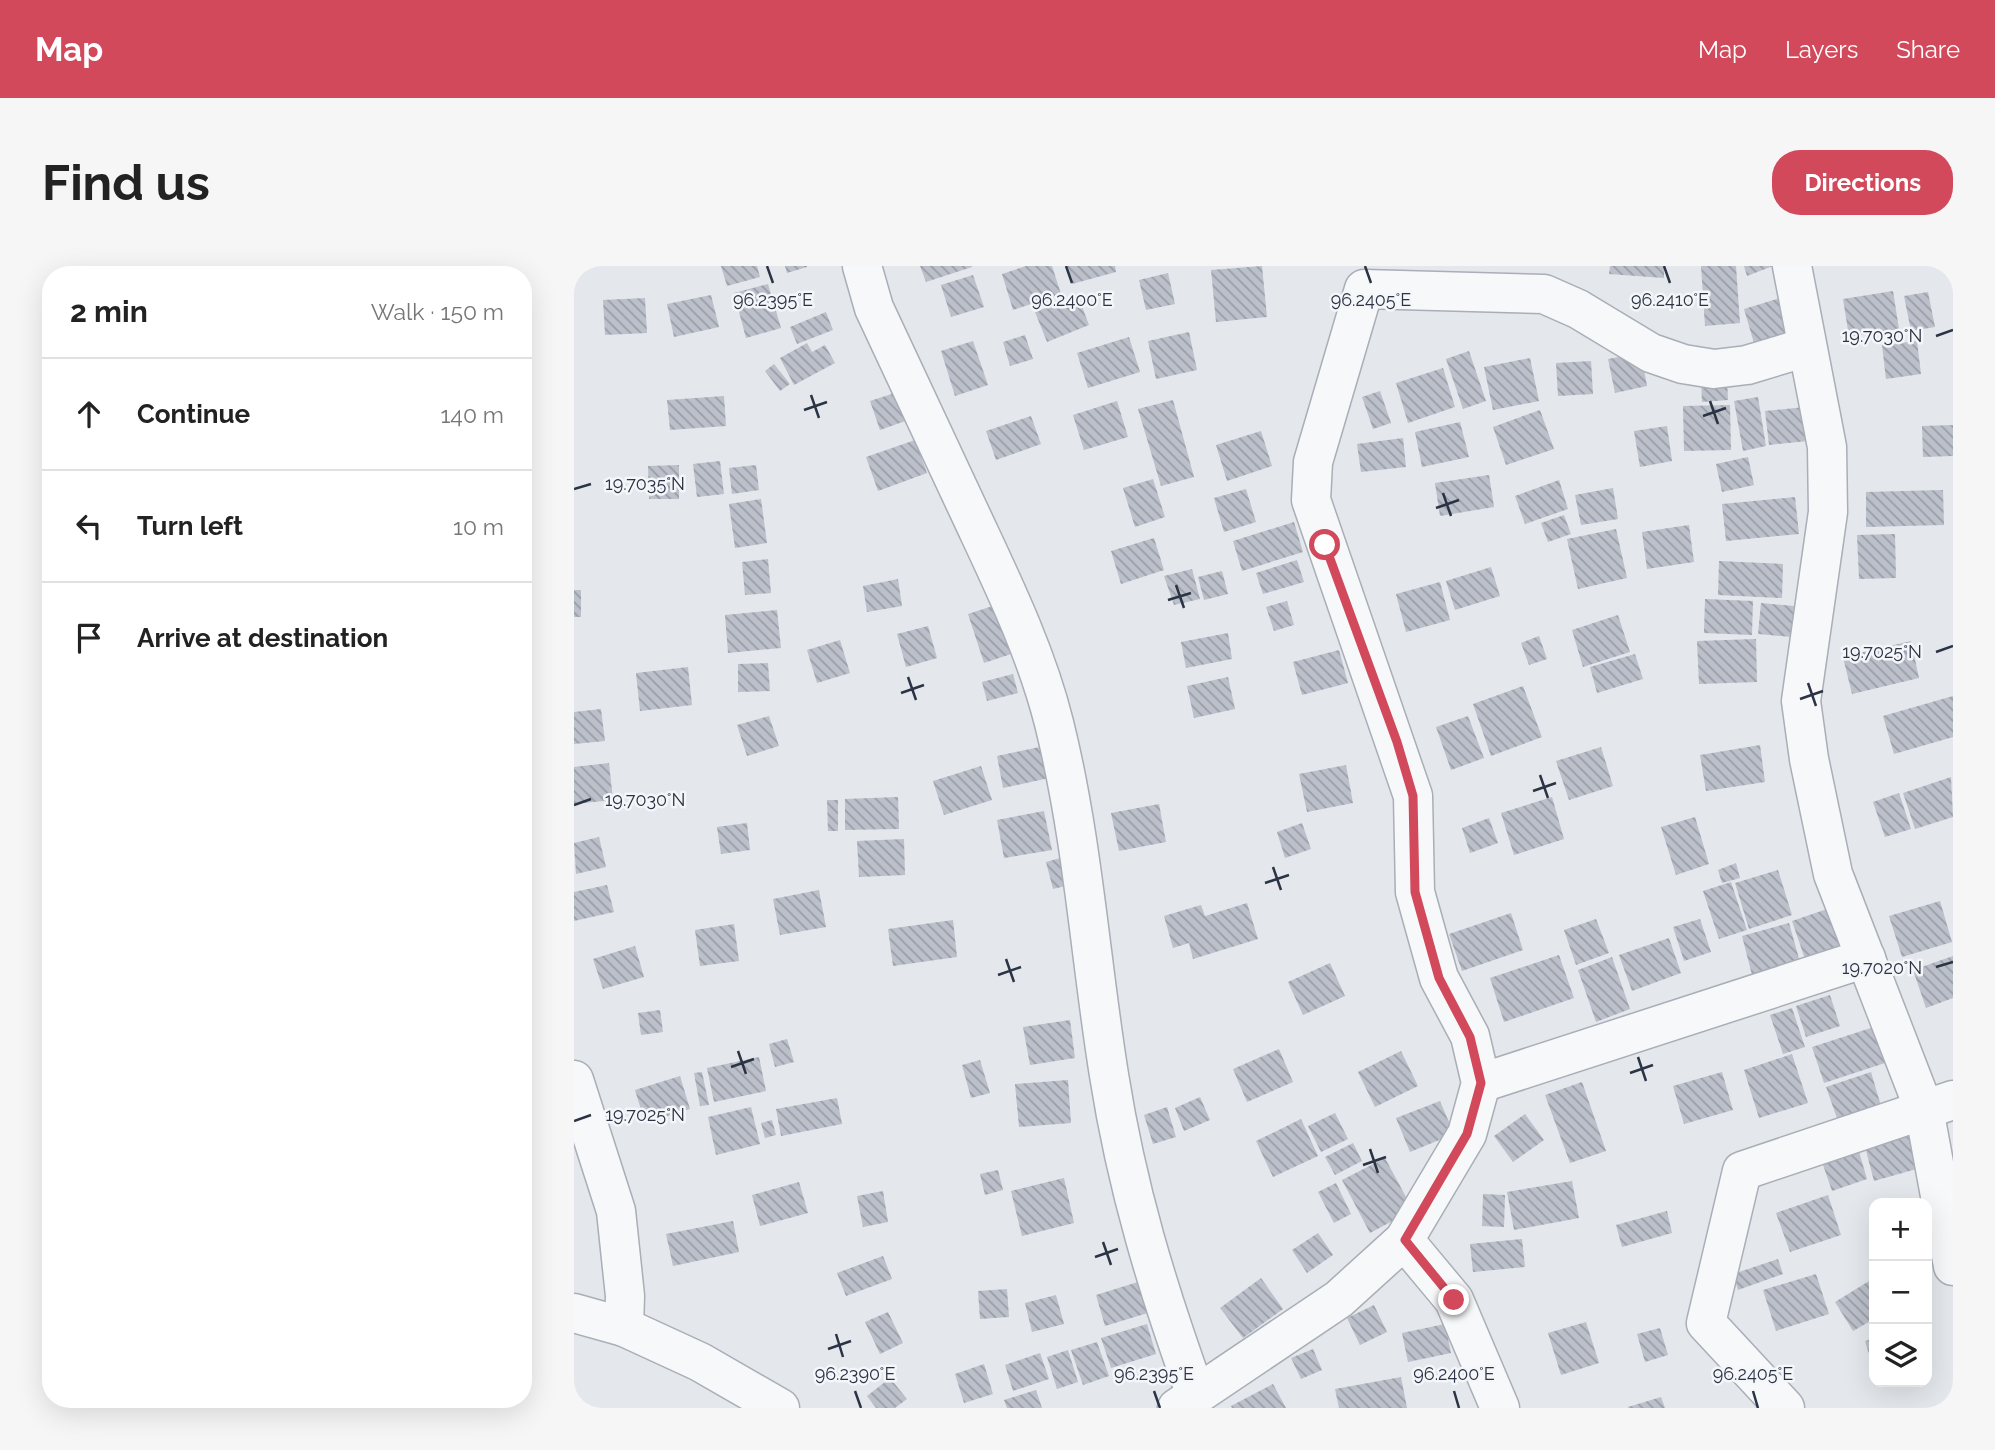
<!DOCTYPE html>
<html lang="en">
<head>
<meta charset="utf-8">
<style>
	:root { --surface:#fff; --page:#f6f6f6; --text:#222; --muted:#767676; --line:#e0e0e0; --accent:#d1495b }
	body { margin:0; font-family:Raleway,sans-serif; background:var(--page); color:var(--text) }
	.controls { position:absolute; right:21px; bottom:21px; display:grid; overflow:hidden; border-radius:14px; box-shadow:0 7px 28px #0002 }
	.controls button { width:63px; height:63px; display:grid; place-items:center; padding:0; border:0; border-bottom:2px solid var(--line); background:var(--surface); color:var(--text); font:35px sans-serif }
	.stop { position:absolute; width:21px; height:21px; margin:-16px; border:5px solid #d1495b; border-radius:50%; background:#fff }
	.stop.end { background:#d1495b; border-color:#fff; box-shadow:0 2px 7px #0008 }
	.list { margin:0; padding:0; list-style:none }
	h2 { display:flex; justify-content:space-between; align-items:center; height:91px; margin:0; padding:0 28px; font-size:30px }
	h2 small { font-size:23px; font-weight:400; color:var(--muted) }
	.list li { display:grid; grid-template-columns:46px 1fr auto; gap:21px; align-items:center; box-sizing:border-box; height:112px; padding:0 28px; border-top:2px solid var(--line) }
	.list b { display:block; font-size:26px; white-space:nowrap }
	.list em { font-size:23px; font-style:normal; color:var(--muted) }
	.icon { flex:none; width:38px; height:38px; fill:none; stroke:currentColor; stroke-width:2; stroke-linecap:round; stroke-linejoin:round }
	.map { position:relative; flex:none; width:1379px; height:1142px; overflow:hidden; border-radius:28px }
	header { display:flex; align-items:center; gap:42px; box-sizing:border-box; height:98px; padding:0 35px; background:var(--accent); color:#fff }
	header strong { font-size:33px }
	nav { display:flex; gap:38px; margin-inline-start:auto; font-size:24px }
	.intro { display:flex; align-items:center; justify-content:space-between; box-sizing:border-box; height:168px; padding:0 42px }
	h1 { margin:0; font-size:49px }
	.button { padding:18px 32px; border-radius:28px; background:var(--accent); color:#fff; font-size:24px; font-weight:700 }
	main { display:flex; gap:42px; padding:0 42px }
	aside { flex:1; background:var(--surface); border-radius:28px; box-shadow:0 7px 28px #0002 }
	.map>svg:first-child { display:block }
	.building { fill:url(#building-back-hatch) }
	.lines { fill:none; stroke-linecap:round; stroke-linejoin:round }
	.minor-casing { stroke:#a9aeb7; stroke-width:41 }
	.minor { stroke:#f7f8fa; stroke-width:38 }
	.route { stroke:#d1495b; stroke-width:9 }
	.ticks { fill:none; stroke:#2b3445; stroke-width:2.5 }
	.ticks-label { font-size:18px; text-anchor:middle; fill:#2b3445; stroke:#f4f6f9; stroke-width:5; stroke-linejoin:round; paint-order:stroke }
</style>
</head>
<body>
<header>
<strong>Map</strong>
<nav><a>Map</a><a>Layers</a><a>Share</a></nav>
</header>
<div class="intro"><h1>Find us</h1><a class="button">Directions</a></div>
<main>
<aside>
<h2>2 min<small>Walk · 150 m</small></h2>
<ul class="list">
<li><svg class="icon" aria-label="ahead" viewBox="0 0 24 24"><path d="M12 20V5M6 11l6-6 6 6"/></svg><div><b>Continue</b></div><em>140 m</em></li>
<li><svg class="icon" aria-label="left" viewBox="0 0 24 24"><path d="M17 20v-9H6M10 6l-5 5 5 5"/></svg><div><b>Turn left</b></div><em>10 m</em></li>
<li><svg class="icon" aria-label="arrive" viewBox="0 0 24 24"><path d="M6 21V4h12l-3 4 3 4H6"/></svg><div><b>Arrive at destination</b></div></li>
</ul>
</aside>
<div class="map">
<svg width="1379" height="1142" viewBox="0 0 1379 1142">
	<defs>
		<pattern id="building-back-hatch" width="6" height="6" patternUnits="userSpaceOnUse" patternTransform="scale(1.75)"><rect width="6" height="6" fill="#bbc0ca"/><path d="M-1 5l2 2M0 0l6 6M5-1l2 2" fill="none" stroke="#989da6"/></pattern>
	</defs>
	<rect width="100%" height="100%" fill="#e4e7ec"/>
	<g class="building">
		<path d="M147 0H183L186 11 153 20Z"/>
		<path d="M211 0H233V1L213 7Z"/>
		<path d="M346 0H398V1L352 16Z"/>
		<path d="M452 0H478L487 28 439 44 428 8Z"/>
		<path d="M493 0H541L542 6 498 18Z"/>
		<path d="M688 0 693 51 642 56 637 4Z"/>
		<path d="M1036 0H1090V12L1035 8Z"/>
		<path d="M1127 0H1162L1166 57 1131 60Z"/>
		<path d="M1170 0H1199L1173 10Z"/>
		<path d="M594 7 601 38 572 44 565 14Z"/>
		<path d="M399 9 410 41 377 51 367 19Z"/>
		<path d="M194 18 207 62 172 72 160 27Z"/>
		<path d="M1319 25 1325 63 1275 71 1269 33Z"/>
		<path d="M1354 26 1361 61 1337 65 1330 30Z"/>
		<path d="M137 29 145 61 100 71 93 38Z"/>
		<path d="M504 30 515 59 473 76 461 46Z"/>
		<path d="M1209 31 1221 73 1182 84 1170 43Z"/>
		<path d="M71 32 73 67 31 69 29 34Z"/>
		<path d="M252 46 259 64 223 78 216 61Z"/>
		<path d="M615 66 623 104 582 113 574 75Z"/>
		<path d="M451 69 459 93 436 100 429 76Z"/>
		<path d="M555 71 566 106 514 122 503 87Z"/>
		<path d="M399 75 414 119 381 130 367 85Z"/>
		<path d="M1343 75 1347 108 1312 113 1308 79Z"/>
		<path d="M233 77 238 86 251 79 261 97 220 119 206 92Z"/>
		<path d="M895 85 912 135 889 143 872 93Z"/>
		<path d="M1067 87 1073 120 1041 127 1034 93Z"/>
		<path d="M956 92 965 135 919 144 910 101Z"/>
		<path d="M1017 95 1019 128 984 130 982 97Z"/>
		<path d="M200 98 216 118 206 125 191 105Z"/>
		<path d="M869 102 881 141 834 157 822 117Z"/>
		<path d="M1153 112 1154 134 1128 136 1127 114Z"/>
		<path d="M327 125 337 153 306 164 296 135Z"/>
		<path d="M806 125 817 157 799 163 788 131Z"/>
		<path d="M150 130 152 160 96 164 93 134Z"/>
		<path d="M1184 131 1192 180 1169 185 1160 135Z"/>
		<path d="M599 134 620 211 587 220 564 143Z"/>
		<path d="M543 135 554 171 510 184 499 149Z"/>
		<path d="M1156 139 1157 184 1110 185 1109 140Z"/>
		<path d="M1231 141 1234 175 1195 179 1191 145Z"/>
		<path d="M966 144 980 183 932 199 919 161Z"/>
		<path d="M457 150 467 178 422 194 412 165Z"/>
		<path d="M886 156 895 191 848 201 841 166Z"/>
		<path d="M1379 159V190L1349 191 1348 160Z"/>
		<path d="M1093 160 1098 195 1066 201 1060 165Z"/>
		<path d="M687 165 698 200 653 215 642 179Z"/>
		<path d="M829 172 832 201 787 206 783 178Z"/>
		<path d="M341 174 353 207 304 225 292 191Z"/>
		<path d="M1174 191 1180 219 1148 226 1142 198Z"/>
		<path d="M146 195 150 228 123 231 119 198Z"/>
		<path d="M105 199V233H75L74 200Z"/>
		<path d="M182 199 185 224 158 228 155 202Z"/>
		<path d="M915 209 920 241 866 250 861 217Z"/>
		<path d="M579 213 591 251 561 261 549 222Z"/>
		<path d="M985 214 994 243 951 258 941 230Z"/>
		<path d="M1039 222 1044 253 1007 259 1001 229Z"/>
		<path d="M672 223 682 256 650 266 640 232Z"/>
		<path d="M1369 224 1370 259 1292 261V226Z"/>
		<path d="M1221 231 1225 268 1152 275 1148 238Z"/>
		<path d="M187 233 193 277 161 282 155 238Z"/>
		<path d="M990 249 997 268 974 276 967 257Z"/>
		<path d="M720 256 729 286 668 305 659 275Z"/>
		<path d="M1115 259 1120 296 1073 303 1068 266Z"/>
		<path d="M1042 263 1053 312 1004 323 993 273Z"/>
		<path d="M1321 268 1322 312 1285 313 1283 269Z"/>
		<path d="M580 272 590 304 547 318 537 285Z"/>
		<path d="M194 293 197 327 171 329 168 296Z"/>
		<path d="M723 294 730 316 689 328 682 307Z"/>
		<path d="M1145 295 1209 298 1208 332 1144 329Z"/>
		<path d="M917 301 926 330 881 344 872 315Z"/>
		<path d="M618 303 626 333 600 339 590 310Z"/>
		<path d="M648 305 654 328 630 334 624 311Z"/>
		<path d="M324 313 328 340 293 346 289 320Z"/>
		<path d="M866 316 876 354 832 366 822 328Z"/>
		<rect x="0" y="324" width="7" height="27"/>
		<path d="M1131 333 1179 335 1178 369 1130 367Z"/>
		<path d="M713 335 720 359 700 365 692 341Z"/>
		<path d="M431 336 446 385 410 397 394 348Z"/>
		<path d="M1187 337 1220 340 1218 371 1184 368Z"/>
		<path d="M203 344 207 382 154 387 151 349Z"/>
		<path d="M1044 349 1056 386 1009 401 998 364Z"/>
		<path d="M354 360 363 392 332 401 323 368Z"/>
		<path d="M654 367 658 393 612 402 607 376Z"/>
		<path d="M965 370 973 393 955 399 947 377Z"/>
		<path d="M1182 373 1183 416 1125 418 1123 375Z"/>
		<path d="M266 374 276 407 243 417 233 384Z"/>
		<path d="M1337 375 1345 412 1278 428 1269 391Z"/>
		<path d="M765 384 774 417 728 429 719 396Z"/>
		<path d="M1061 388 1069 413 1023 427 1016 401Z"/>
		<path d="M194 397 196 425 164 426V398Z"/>
		<path d="M114 401 118 439 66 445 62 407Z"/>
		<path d="M439 408 444 427 413 435 408 416Z"/>
		<path d="M654 411 661 443 620 452 613 420Z"/>
		<path d="M949 420 968 471 917 490 899 438Z"/>
		<path d="M1379 430V471L1320 488 1309 450Z"/>
		<path d="M27 443 31 475 0 478V446Z"/>
		<path d="M195 450 205 480 173 490 163 459Z"/>
		<path d="M894 450 910 492 877 504 862 461Z"/>
		<path d="M1186 479 1191 516 1132 525 1126 489Z"/>
		<path d="M470 480 475 512 429 522 423 490Z"/>
		<path d="M1027 481 1039 520 995 534 982 495Z"/>
		<path d="M35 497 39 534 0 538V501Z"/>
		<path d="M772 499 779 537 733 546 725 508Z"/>
		<path d="M407 500 418 534 370 549 359 515Z"/>
		<path d="M1377 511 1379 551 1341 563 1329 527Z"/>
		<path d="M1325 527 1337 563 1311 571 1299 536Z"/>
		<path d="M324 531 325 563 271 564V533Z"/>
		<path d="M978 531 990 573 940 589 927 547Z"/>
		<path d="M253 534H264V565H254Z"/>
		<path d="M585 538 592 576 545 585 537 547Z"/>
		<path d="M470 545 478 584 430 592 423 554Z"/>
		<path d="M1121 551 1135 598 1102 609 1087 561Z"/>
		<path d="M915 552 924 577 896 587 888 562Z"/>
		<path d="M173 557 176 584 147 588 143 561Z"/>
		<path d="M728 557 737 583 711 592 703 566Z"/>
		<path d="M25 571 32 601 2 608 0 577Z"/>
		<path d="M330 573 331 609 285 611 283 575Z"/>
		<path d="M500 588 508 616 479 623 472 596Z"/>
		<path d="M1162 597 1166 612 1148 617 1144 604Z"/>
		<path d="M1204 604 1218 649 1175 663 1161 617Z"/>
		<path d="M1157 616 1173 664 1145 673 1129 625Z"/>
		<path d="M33 619 40 646 0 655V626Z"/>
		<path d="M245 624 252 661 206 669 199 633Z"/>
		<path d="M1366 635 1378 676 1328 691 1315 650Z"/>
		<path d="M673 637 684 673 619 693 615 677 599 682 590 650 627 639 631 650Z"/>
		<path d="M1259 641 1275 685 1233 699 1218 655Z"/>
		<path d="M937 647 949 684 888 705 875 668Z"/>
		<path d="M1022 653 1035 687 1002 699 990 664Z"/>
		<path d="M1126 653 1137 686 1110 695 1099 661Z"/>
		<path d="M379 654 383 691 319 700 314 663Z"/>
		<path d="M1215 657 1226 696 1178 709 1168 670Z"/>
		<path d="M160 658 165 695 126 700 121 664Z"/>
		<path d="M1095 672 1107 707 1058 725 1045 689Z"/>
		<path d="M61 680 70 711 29 723 19 693Z"/>
		<path d="M985 689 1000 732 930 756 916 712Z"/>
		<path d="M1379 690V732L1352 742 1339 704Z"/>
		<path d="M1038 691 1056 743 1022 756 1004 704Z"/>
		<path d="M756 697 771 730 729 749 714 716Z"/>
		<path d="M1256 729 1266 760 1232 771 1222 740Z"/>
		<path d="M1218 742 1231 781 1209 788 1196 749Z"/>
		<path d="M86 744 89 766 67 769 64 747Z"/>
		<path d="M496 754 501 792 456 799 449 761Z"/>
		<path d="M1303 760 1314 796 1250 817 1238 781Z"/>
		<path d="M213 773 220 796 201 801 195 778Z"/>
		<path d="M705 783 719 816 673 836 659 803Z"/>
		<path d="M827 785 844 820 801 841 784 806Z"/>
		<path d="M1218 788 1234 837 1185 852 1170 804Z"/>
		<path d="M185 791 192 825 140 836 133 802Z"/>
		<path d="M406 794 416 827 397 832 388 799Z"/>
		<path d="M128 806 135 839 126 840 120 807Z"/>
		<path d="M1148 806 1159 844 1110 858 1099 820Z"/>
		<path d="M1297 806 1307 840 1264 855 1252 821Z"/>
		<path d="M106 810 116 843 71 857 61 824Z"/>
		<path d="M494 814 497 857 445 861 441 818Z"/>
		<path d="M1008 816 1032 885 996 897 971 829Z"/>
		<path d="M626 831 636 854 610 865 601 842Z"/>
		<path d="M263 832 268 858 207 870 202 843Z"/>
		<path d="M866 835 880 868 836 886 822 852Z"/>
		<path d="M177 841 186 878 142 889 134 851Z"/>
		<path d="M593 841 602 871 579 878 570 849Z"/>
		<path d="M761 847 774 873 747 886 734 860Z"/>
		<path d="M951 848 970 874 939 896 920 870Z"/>
		<path d="M727 853 744 890 699 911 682 875Z"/>
		<path d="M198 854 202 869 191 872 187 857Z"/>
		<path d="M1334 860 1346 902 1300 915 1289 873Z"/>
		<path d="M779 877 788 895 761 909 751 891Z"/>
		<path d="M1283 879 1293 913 1258 925 1246 890Z"/>
		<path d="M811 892 839 944 796 967 768 914Z"/>
		<path d="M424 904 429 924 411 929 406 908Z"/>
		<path d="M490 912 500 957 448 970 437 925Z"/>
		<path d="M998 915 1005 952 940 964 933 926Z"/>
		<path d="M225 916 234 947 186 960 178 929Z"/>
		<path d="M762 917 777 948 760 957 744 926Z"/>
		<path d="M309 925 314 956 289 961 283 930Z"/>
		<path d="M909 928 931 929 930 961 908 960Z"/>
		<path d="M1254 929 1267 969 1216 986 1202 947Z"/>
		<path d="M1093 945 1098 967 1048 981 1042 959Z"/>
		<path d="M159 955 165 986 99 1000 92 968Z"/>
		<path d="M744 967 759 989 733 1007 718 984Z"/>
		<path d="M948 973 951 1001 899 1006 896 978Z"/>
		<path d="M309 990 318 1013 272 1030 263 1007Z"/>
		<path d="M1204 993 1209 1008 1164 1024 1159 1008Z"/>
		<path d="M1242 1008 1255 1048 1202 1065 1189 1024Z"/>
		<path d="M687 1012 709 1043 669 1072 646 1042Z"/>
		<path d="M1300 1012V1053L1279 1065 1261 1036Z"/>
		<path d="M567 1015 577 1046 531 1060 522 1029Z"/>
		<path d="M433 1023 435 1051 406 1053 404 1025Z"/>
		<path d="M482 1029 490 1058 458 1066 451 1037Z"/>
		<path d="M800 1039 813 1066 786 1079 773 1052Z"/>
		<path d="M314 1046 329 1077 306 1088 291 1056Z"/>
		<path d="M1012 1056 1025 1097 987 1109 974 1067Z"/>
		<path d="M573 1058 582 1088 537 1102 527 1072Z"/>
		<path d="M871 1058 877 1087 834 1096 828 1067Z"/>
		<path d="M1086 1062 1094 1089 1071 1096 1063 1068Z"/>
		<path d="M1300 1072V1104L1291 1075Z"/>
		<path d="M523 1076 535 1110 509 1119 497 1084Z"/>
		<path d="M739 1083 748 1104 727 1113 717 1092Z"/>
		<path d="M494 1084 504 1116 483 1123 473 1091Z"/>
		<path d="M466 1087 475 1113 439 1125 431 1099Z"/>
		<path d="M410 1098 419 1128 390 1137 381 1108Z"/>
		<path d="M827 1111 833 1142H765L761 1123Z"/>
		<path d="M316 1112 333 1133 321 1142H302L293 1130Z"/>
		<path d="M699 1118 712 1142H658L657 1140Z"/>
		<path d="M462 1124 468 1142H433L430 1134Z"/>
		<path d="M1087 1131 1091 1142H1054V1141Z"/>
	</g>
	<g class="lines">
		<defs>
			<g id="minor">
				<path d="M288 0 300 42C334 114 368 187 402 260 432 324 463 389 480 457 509 573 516 691 535 809 553 923 583 1021 622 1129"/>
				<path d="M1218 0 1253 181 1254 246 1227 435 1235 493 1259 608 1350 843 1379 1000"/>
				<path d="M0 814 42 945 51 1030 50 1061 126 1096 206 1142"/>
				<path d="M907 817 1292 692"/>
				<path d="M830 974 880 1034 926 1142"/>
				<path d="M0 1047 50 1061"/>
				<path d="M603 1142 765 1033 830 974 893 868 907 817 896 770 865 712 841 626 839 530 737 234 739 196 790 23 970 28 1004 43 1077 87 1109 98 1140 103 1173 99 1233 81"/>
				<path d="M1211 1142 1132 1057 1168 905 1379 834"/>
			</g>
		</defs>
		<use href="#minor" class="minor-casing"/>
		<use href="#minor" class="minor"/>
	</g>
	<g class="lines">
		<path class="route" d="M751 279 823 476 839 530 841 626 865 712 896 771 907 817 893 868 831 974 880 1034"/>
	</g>
	<path class="ticks" d="M193 0 199 17M492 0 498 17M791 0 797 17M1090 0 1096 17M1362 70 1379 64M237 129 245 152M1136 135 1144 158M230 144 253 136M1129 150 1152 142M0 223 17 218M869 227 877 250M862 242 885 234M602 319 610 342M594 334 617 327M1362 386 1379 380M334 411 342 434M1234 417 1242 440M327 427 350 419M1226 433 1249 425M966 509 974 532M959 525 982 517M0 539 17 533M699 601 707 624M691 617 715 609M432 693 440 716M1362 701 1379 696M424 709 447 701M164 785 172 808M1064 791 1072 815M157 801 180 793M1056 807 1079 799M0 855 17 849M796 883 804 907M789 899 812 891M529 976 537 999M521 991 544 983M262 1068 269 1091M254 1083 277 1075M281 1125 287 1142M580 1125 586 1142M880 1125 885 1142M1179 1125 1184 1142"/>
	<g class="ticks-label">
		<text x="199" y="40">96.2395°E</text>
		<text x="498" y="40">96.2400°E</text>
		<text x="797" y="40">96.2405°E</text>
		<text x="1096" y="40">96.2410°E</text>
		<text x="1308" y="76">19.7030°N</text>
		<text x="71" y="224">19.7035°N</text>
		<text x="1308" y="392">19.7025°N</text>
		<text x="71" y="540">19.7030°N</text>
		<text x="1308" y="708">19.7020°N</text>
		<text x="71" y="855">19.7025°N</text>
		<text x="281" y="1114">96.2390°E</text>
		<text x="580" y="1114">96.2395°E</text>
		<text x="880" y="1114">96.2400°E</text>
		<text x="1179" y="1114">96.2405°E</text>
	</g>
</svg>
<div class="controls">
<button>+</button>
<button>−</button>
<button><svg class="icon" aria-label="layers" viewBox="0 0 24 24"><path d="M12 4l9 5-9 5-9-5zM3 14l9 5 9-5"/></svg></button>
</div>
<div class="stop" style="left:751px;top:279px"></div>
<div class="stop end" style="left:880px;top:1034px"></div>
</div>
</main>
</body>
</html>
